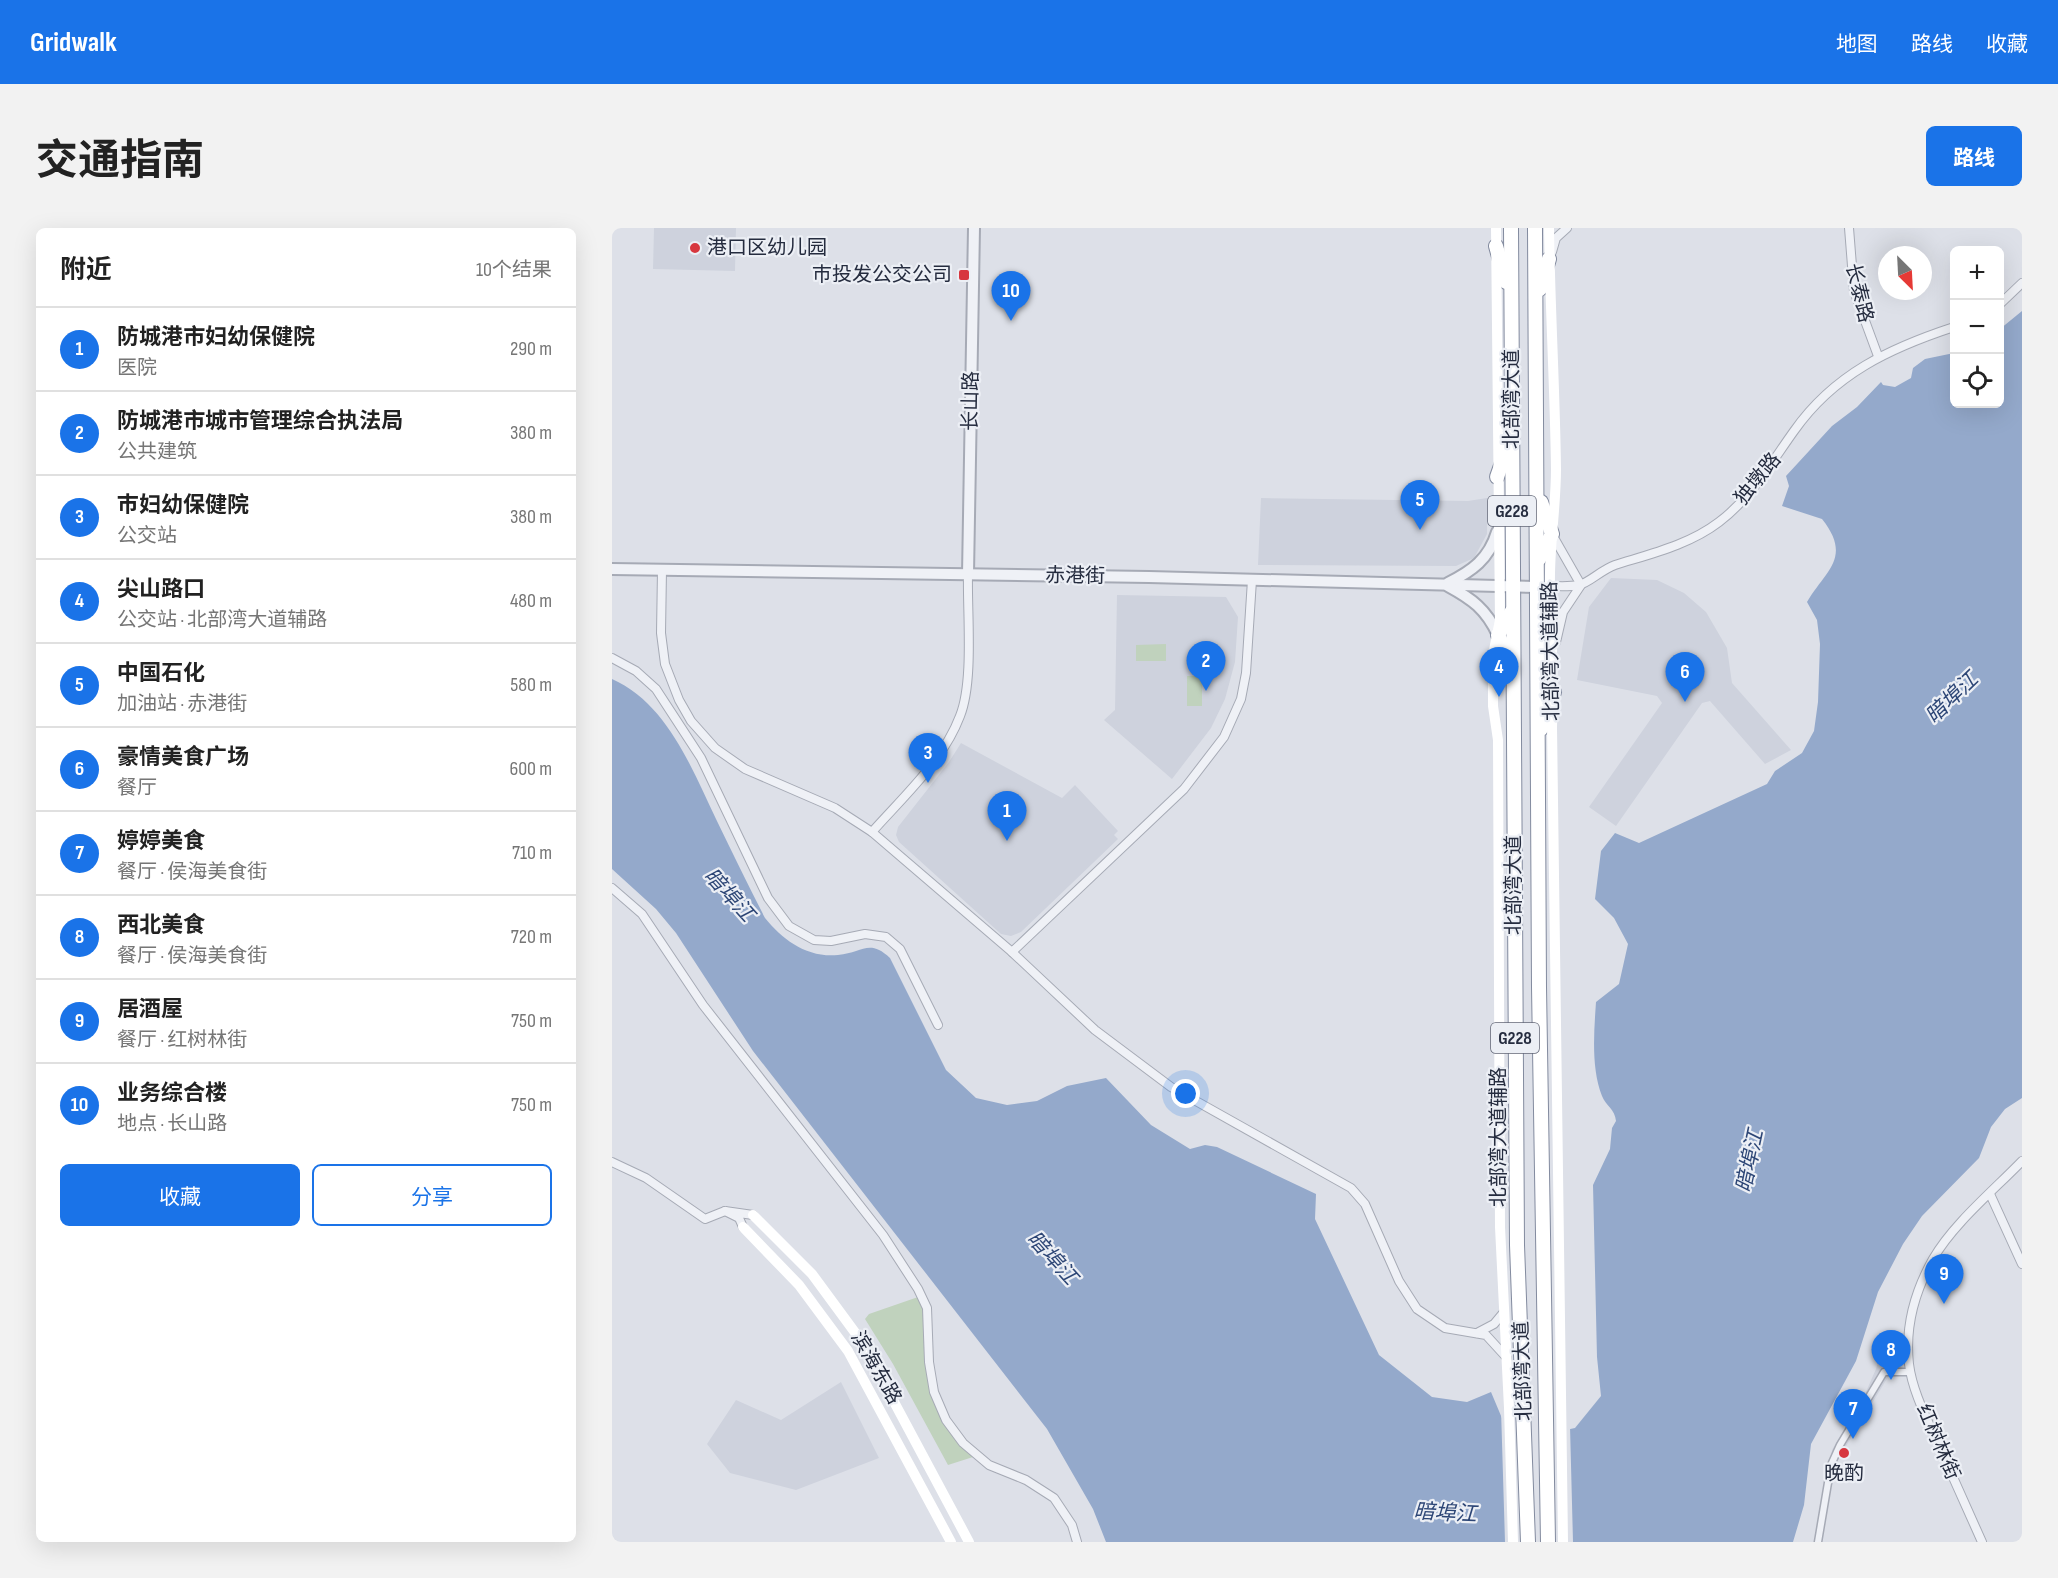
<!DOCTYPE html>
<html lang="zh">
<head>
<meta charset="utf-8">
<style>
	:root { --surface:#fff; --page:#f2f2f2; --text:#222; --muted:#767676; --line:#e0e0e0; --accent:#1a73e8 }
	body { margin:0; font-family:"Sofia Sans Condensed","Noto Sans SC",sans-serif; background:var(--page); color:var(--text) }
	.controls { position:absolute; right:18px; top:18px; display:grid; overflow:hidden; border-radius:9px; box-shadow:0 6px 24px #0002 }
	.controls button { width:54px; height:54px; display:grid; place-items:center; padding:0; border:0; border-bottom:2px solid var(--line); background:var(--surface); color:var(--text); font:30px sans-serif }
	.compass { position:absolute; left:1266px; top:18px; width:54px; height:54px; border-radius:50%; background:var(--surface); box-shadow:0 6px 24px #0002; rotate:156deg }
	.you { position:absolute; left:574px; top:866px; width:21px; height:21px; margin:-15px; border:4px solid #fff; border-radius:50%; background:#1a73e8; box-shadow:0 0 0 9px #1a73e833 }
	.badge { display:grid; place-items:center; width:39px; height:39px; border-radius:50%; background:var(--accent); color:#fff; font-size:20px; font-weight:700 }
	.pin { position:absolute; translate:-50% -50px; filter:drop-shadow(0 2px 3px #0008) }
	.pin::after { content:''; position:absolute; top:32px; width:21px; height:18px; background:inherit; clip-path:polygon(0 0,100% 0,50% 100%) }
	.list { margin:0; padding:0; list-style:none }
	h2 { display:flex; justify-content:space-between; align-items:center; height:78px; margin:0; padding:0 24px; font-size:26px }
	h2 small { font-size:20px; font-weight:400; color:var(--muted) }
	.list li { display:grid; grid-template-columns:39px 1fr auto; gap:18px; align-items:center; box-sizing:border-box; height:84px; padding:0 24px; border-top:2px solid var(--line) }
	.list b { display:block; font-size:22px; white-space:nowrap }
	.list p { margin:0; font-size:20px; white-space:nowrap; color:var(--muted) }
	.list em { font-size:20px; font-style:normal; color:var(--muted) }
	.actions { display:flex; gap:12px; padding:18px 24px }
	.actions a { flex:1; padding:14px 0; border:2px solid var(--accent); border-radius:9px; text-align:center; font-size:21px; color:var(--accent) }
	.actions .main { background:var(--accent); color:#fff }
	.icon { flex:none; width:33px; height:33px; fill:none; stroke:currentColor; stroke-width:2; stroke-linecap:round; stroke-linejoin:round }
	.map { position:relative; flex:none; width:1410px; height:1314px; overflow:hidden; border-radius:9px }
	header { display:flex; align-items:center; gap:36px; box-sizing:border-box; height:84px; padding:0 30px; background:var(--accent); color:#fff }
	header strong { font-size:28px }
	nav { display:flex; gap:33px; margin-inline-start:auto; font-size:21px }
	.intro { display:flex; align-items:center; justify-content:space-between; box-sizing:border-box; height:144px; padding:0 36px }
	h1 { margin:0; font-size:42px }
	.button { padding:15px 27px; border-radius:9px; background:var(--accent); color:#fff; font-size:21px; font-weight:700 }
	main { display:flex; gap:36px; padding:0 36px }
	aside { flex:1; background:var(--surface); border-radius:9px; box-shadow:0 6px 24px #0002 }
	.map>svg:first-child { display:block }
	.built { fill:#ced2dd }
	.green { fill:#c0d2bd }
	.water { fill:#94a9cb }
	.pier { fill:#dde0e8 }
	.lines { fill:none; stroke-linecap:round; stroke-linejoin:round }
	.pedestrian-casing { stroke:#a6aab5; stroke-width:9 }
	.minor-casing { stroke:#a6aab5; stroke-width:10 }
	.tertiary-casing { stroke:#a6aab5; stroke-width:14 }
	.trunk-casing { stroke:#838b9f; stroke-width:16 }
	.pedestrian { stroke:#eff1f6; stroke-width:6 }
	.minor { stroke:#eff1f6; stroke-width:8 }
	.tertiary { stroke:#eff1f6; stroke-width:10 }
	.secondary { stroke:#fff; stroke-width:10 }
	.trunk { stroke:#fff; stroke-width:14 }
	.poi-dot { fill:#d7373f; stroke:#eceff5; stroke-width:2 }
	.labels { text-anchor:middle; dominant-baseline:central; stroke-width:4.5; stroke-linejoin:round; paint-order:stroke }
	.shield { fill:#eceff5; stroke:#616676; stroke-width:1.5 }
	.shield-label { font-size:18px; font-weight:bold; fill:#252c3f }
	.poi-label { font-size:20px; fill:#252c3f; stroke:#eceff5; text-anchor:start }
	.street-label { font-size:20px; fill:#252c3f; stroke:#eceff5 }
	.water-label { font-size:21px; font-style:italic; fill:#2d4676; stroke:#eceff5 }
</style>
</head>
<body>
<header>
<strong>Gridwalk</strong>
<nav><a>地图</a><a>路线</a><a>收藏</a></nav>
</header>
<div class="intro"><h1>交通指南</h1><a class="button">路线</a></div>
<main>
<aside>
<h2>附近<small>10个结果</small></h2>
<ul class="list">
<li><span class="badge">1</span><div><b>防城港市妇幼保健院</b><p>医院</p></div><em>290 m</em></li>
<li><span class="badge">2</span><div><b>防城港市城市管理综合执法局</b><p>公共建筑</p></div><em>380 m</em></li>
<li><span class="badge">3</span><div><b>巿妇幼保健院</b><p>公交站</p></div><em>380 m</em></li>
<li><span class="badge">4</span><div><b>尖山路口</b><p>公交站 · 北部湾大道辅路</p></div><em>480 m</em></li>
<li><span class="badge">5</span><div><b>中国石化</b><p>加油站 · 赤港街</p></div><em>580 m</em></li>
<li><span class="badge">6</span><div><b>豪情美食广场</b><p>餐厅</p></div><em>600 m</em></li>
<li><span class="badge">7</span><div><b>婷婷美食</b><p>餐厅 · 侯海美食街</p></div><em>710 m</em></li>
<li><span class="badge">8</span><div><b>西北美食</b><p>餐厅 · 侯海美食街</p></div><em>720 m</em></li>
<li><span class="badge">9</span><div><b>居酒屋</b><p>餐厅 · 红树林街</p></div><em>750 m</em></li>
<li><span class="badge">10</span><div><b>业务综合楼</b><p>地点 · 长山路</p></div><em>750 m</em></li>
</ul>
<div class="actions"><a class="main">收藏</a><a>分享</a></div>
</aside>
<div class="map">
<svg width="1410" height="1314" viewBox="0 0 1410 1314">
	<rect width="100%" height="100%" fill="#dde0e8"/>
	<g class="built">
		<path d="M42 0H124L123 43 41 41Z"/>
		<path d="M649 270 856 273 875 270V306L862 330 844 338 646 337Z"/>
		<path d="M999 350 1045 352 1072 365 1094 384 1115 420 1120 455 1179 522 1153 536 1098 473 1090 475 1004 598 977 579 1050 475 1045 468 965 452 977 379Z"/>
		<path d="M505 367 614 369 626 389 623 434 613 471 599 500 560 551 492 492 503 482Z"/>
		<path d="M349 515 450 570 463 557 506 603 502 607 506 611 409 704 399 708 389 706 287 614 284 607 286 599 337 534Z"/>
		<path d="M1271 1117 1290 1119 1288 1148 1276 1149 1222 1238 1208 1314 1220 1222 1253 1166 1264 1141Z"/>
		<path d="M229 1154 267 1230 184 1262 118 1245 95 1216 124 1172 169 1192Z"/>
	</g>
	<g class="green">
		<path d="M554 416V433H524V417Z"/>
		<rect x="575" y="448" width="15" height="30"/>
		<path d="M309 1068C322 1100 311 1138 321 1166 329 1189 345 1211 361 1229L336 1237 281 1136 253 1091 257 1086Z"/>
	</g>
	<path class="water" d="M1410 83V870L1393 881 1379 899 1367 930 1310 988 1291 1016 1266 1064 1244 1133 1199 1216 1192 1277 1181 1314H494L481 1281 435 1201 141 823 64 705 44 681 0 641V451C55 475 80 541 104 591 120 624 136 657 153 690 171 712 195 730 226 727 250 725 257 710 278 730L334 842 364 870 395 877 425 873 455 858 494 850 539 897 578 921 593 917 605 919 704 966 703 991 767 1127 820 1169 855 1174 879 1164 892 1195 911 1211 963 1200 989 1168 985 1129 981 957 998 921 1000 900 1004 893C1003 881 994 878 990 868 979 840 982 804 984 774L1007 756 1016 716 1002 690 983 671 989 623 1003 605 1027 615 1155 556 1163 543 1190 525 1202 503 1206 474 1208 416 1205 392 1195 374C1213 343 1241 330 1210 291L1170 278 1177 258 1174 248 1220 198 1245 179 1269 154 1271 157 1283 159 1299 150 1301 140 1313 131 1342 125V176H1388V101Z"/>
	<path class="pier" d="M889 1181 895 1193 912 1208 958 1198 961 1314H893Z"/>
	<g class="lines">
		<defs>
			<path id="pedestrian" d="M1206 1314 1219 1237 1228 1217 1272 1144H1298"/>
			<g id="minor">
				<path d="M1237 0 1242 63 1266 128"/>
				<path d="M940 24 944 10 955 0"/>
				<path d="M1388 76 1410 55"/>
				<path d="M941 308 969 357 951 384 944 414"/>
				<path d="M50 342 49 405 53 436 67 472 79 493 103 520 133 541 223 580 260 604 400 724 483 802 559 859 739 960 753 976 787 1053 805 1081 833 1100 874 1107 895 1130"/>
				<path d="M936 358C946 358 958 359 967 357 977 355 989 342 1003 337 1038 326 1077 317 1107 294 1139 270 1159 235 1182 203 1222 146 1278 120 1342 99"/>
				<path d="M0 430 24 443 44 461 89 530 156 670 177 698 202 712 219 713 253 706 274 709 288 721 326 797"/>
				<path d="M260 604C292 568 331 533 348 488 362 453 355 385 356 346"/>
				<path d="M0 660 30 686 91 777 271 1007 306 1061 315 1080 317 1134 322 1164 334 1192 351 1215 377 1237 414 1252 442 1270 460 1297 465 1314"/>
				<path d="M400 724 572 561 612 509 629 471 634 445 640 352"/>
				<path d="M0 934 34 950 93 991 113 983"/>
				<path d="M1378 966 1410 1036"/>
				<path d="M131 999 127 990 113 983 141 987"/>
				<path d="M865 1105 882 1096 892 1084"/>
				<path d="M1370 1314C1354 1279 1339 1244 1323 1209 1313 1187 1300 1161 1297 1136 1293 1100 1303 1063 1321 1031 1341 996 1382 962 1410 933"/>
			</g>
			<g id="tertiary">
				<path d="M0 341 537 349 925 359"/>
				<path d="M356 346 362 0"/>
				<path d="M836 355C860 343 877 331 885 304"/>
				<path d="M836 358C860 371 874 381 886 407"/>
			</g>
			<g id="trunk">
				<path d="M899 0 905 1017 916 1314"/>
				<path d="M923 0 927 759 936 1314"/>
				<path d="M884 18 894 54"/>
				<path d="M928 61 937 31"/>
				<path d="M885 249 896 218"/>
				<path d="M927 331 940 306 929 274"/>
				<path d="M899 435 886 407 900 383"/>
				<path d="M929 501 942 464"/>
			</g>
		</defs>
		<use href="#pedestrian" class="pedestrian-casing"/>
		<use href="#minor" class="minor-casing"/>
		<use href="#tertiary" class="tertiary-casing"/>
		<use href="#trunk" class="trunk-casing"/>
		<use href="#pedestrian" class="pedestrian"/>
		<use href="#minor" class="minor"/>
		<use href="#tertiary" class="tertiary"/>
		<g class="secondary">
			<path d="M884 0 888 392 881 427V478L886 512 888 999 897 1180 901 1314"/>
			<path d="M937 0C938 80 943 161 944 241 944 280 937 319 938 358 939 407 942 450 940 499L951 1314"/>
			<path d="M141 987 200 1046 250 1114 357 1314"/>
			<path d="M131 999 187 1057 236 1123 339 1314"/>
		</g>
		<use href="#trunk" class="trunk"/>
	</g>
	<g class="poi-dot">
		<circle cx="83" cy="20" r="6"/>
		<rect x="346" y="41" width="12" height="12" rx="3"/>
		<circle cx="1232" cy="1225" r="6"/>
	</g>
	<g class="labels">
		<g class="shield">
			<rect x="876" y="268" width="48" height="30" rx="4.5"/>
			<rect x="879" y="795" width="48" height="30" rx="4.5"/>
		</g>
		<g class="shield-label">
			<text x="900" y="283">G228</text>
			<text x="903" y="810">G228</text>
		</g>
		<g class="poi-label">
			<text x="95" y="20">港口区幼儿园</text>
			<text x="340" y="47" text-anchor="end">巿投发公交公司</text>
			<text x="1232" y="1246" text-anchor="middle">晚酌</text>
		</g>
		<g class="street-label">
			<text transform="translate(1247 65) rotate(76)">长泰路</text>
			<text transform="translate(900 171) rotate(-90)">北部湾大道</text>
			<text transform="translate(359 173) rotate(-89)">长山路</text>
			<text transform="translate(1146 251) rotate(-51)">独墩路</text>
			<text transform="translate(463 348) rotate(1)">赤港街</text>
			<text transform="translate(939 423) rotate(-91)">北部湾大道辅路</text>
			<text transform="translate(902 657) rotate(-90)">北部湾大道</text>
			<text transform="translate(887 909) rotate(-90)">北部湾大道辅路</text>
			<text transform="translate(264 1140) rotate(60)">滨海东路</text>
			<text transform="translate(911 1143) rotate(-92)">北部湾大道</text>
			<text transform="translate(1326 1214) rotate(67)">红树林街</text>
		</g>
		<g class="water-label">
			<text transform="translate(1340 470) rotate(-44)">暗埠江</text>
			<text transform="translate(117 667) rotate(48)">暗埠江</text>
			<text transform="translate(1138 933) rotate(-78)">暗埠江</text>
			<text transform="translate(440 1030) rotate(48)">暗埠江</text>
			<text transform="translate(833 1285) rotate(3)">暗埠江</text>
		</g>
	</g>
</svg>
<div class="controls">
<button>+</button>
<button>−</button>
<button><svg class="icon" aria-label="locate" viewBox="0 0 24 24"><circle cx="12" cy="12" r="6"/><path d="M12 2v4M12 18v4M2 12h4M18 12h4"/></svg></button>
</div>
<svg class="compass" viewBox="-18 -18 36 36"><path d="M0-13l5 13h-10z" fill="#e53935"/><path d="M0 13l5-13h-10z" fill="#767676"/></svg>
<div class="you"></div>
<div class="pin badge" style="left:395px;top:613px">1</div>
<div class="pin badge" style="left:594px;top:463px">2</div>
<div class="pin badge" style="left:316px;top:555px">3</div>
<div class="pin badge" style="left:887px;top:469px">4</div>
<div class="pin badge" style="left:808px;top:302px">5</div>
<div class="pin badge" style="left:1073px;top:474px">6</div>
<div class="pin badge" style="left:1241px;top:1211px">7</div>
<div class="pin badge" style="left:1279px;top:1152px">8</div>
<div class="pin badge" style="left:1332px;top:1076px">9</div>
<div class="pin badge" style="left:399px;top:93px">10</div>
</div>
</main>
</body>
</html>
